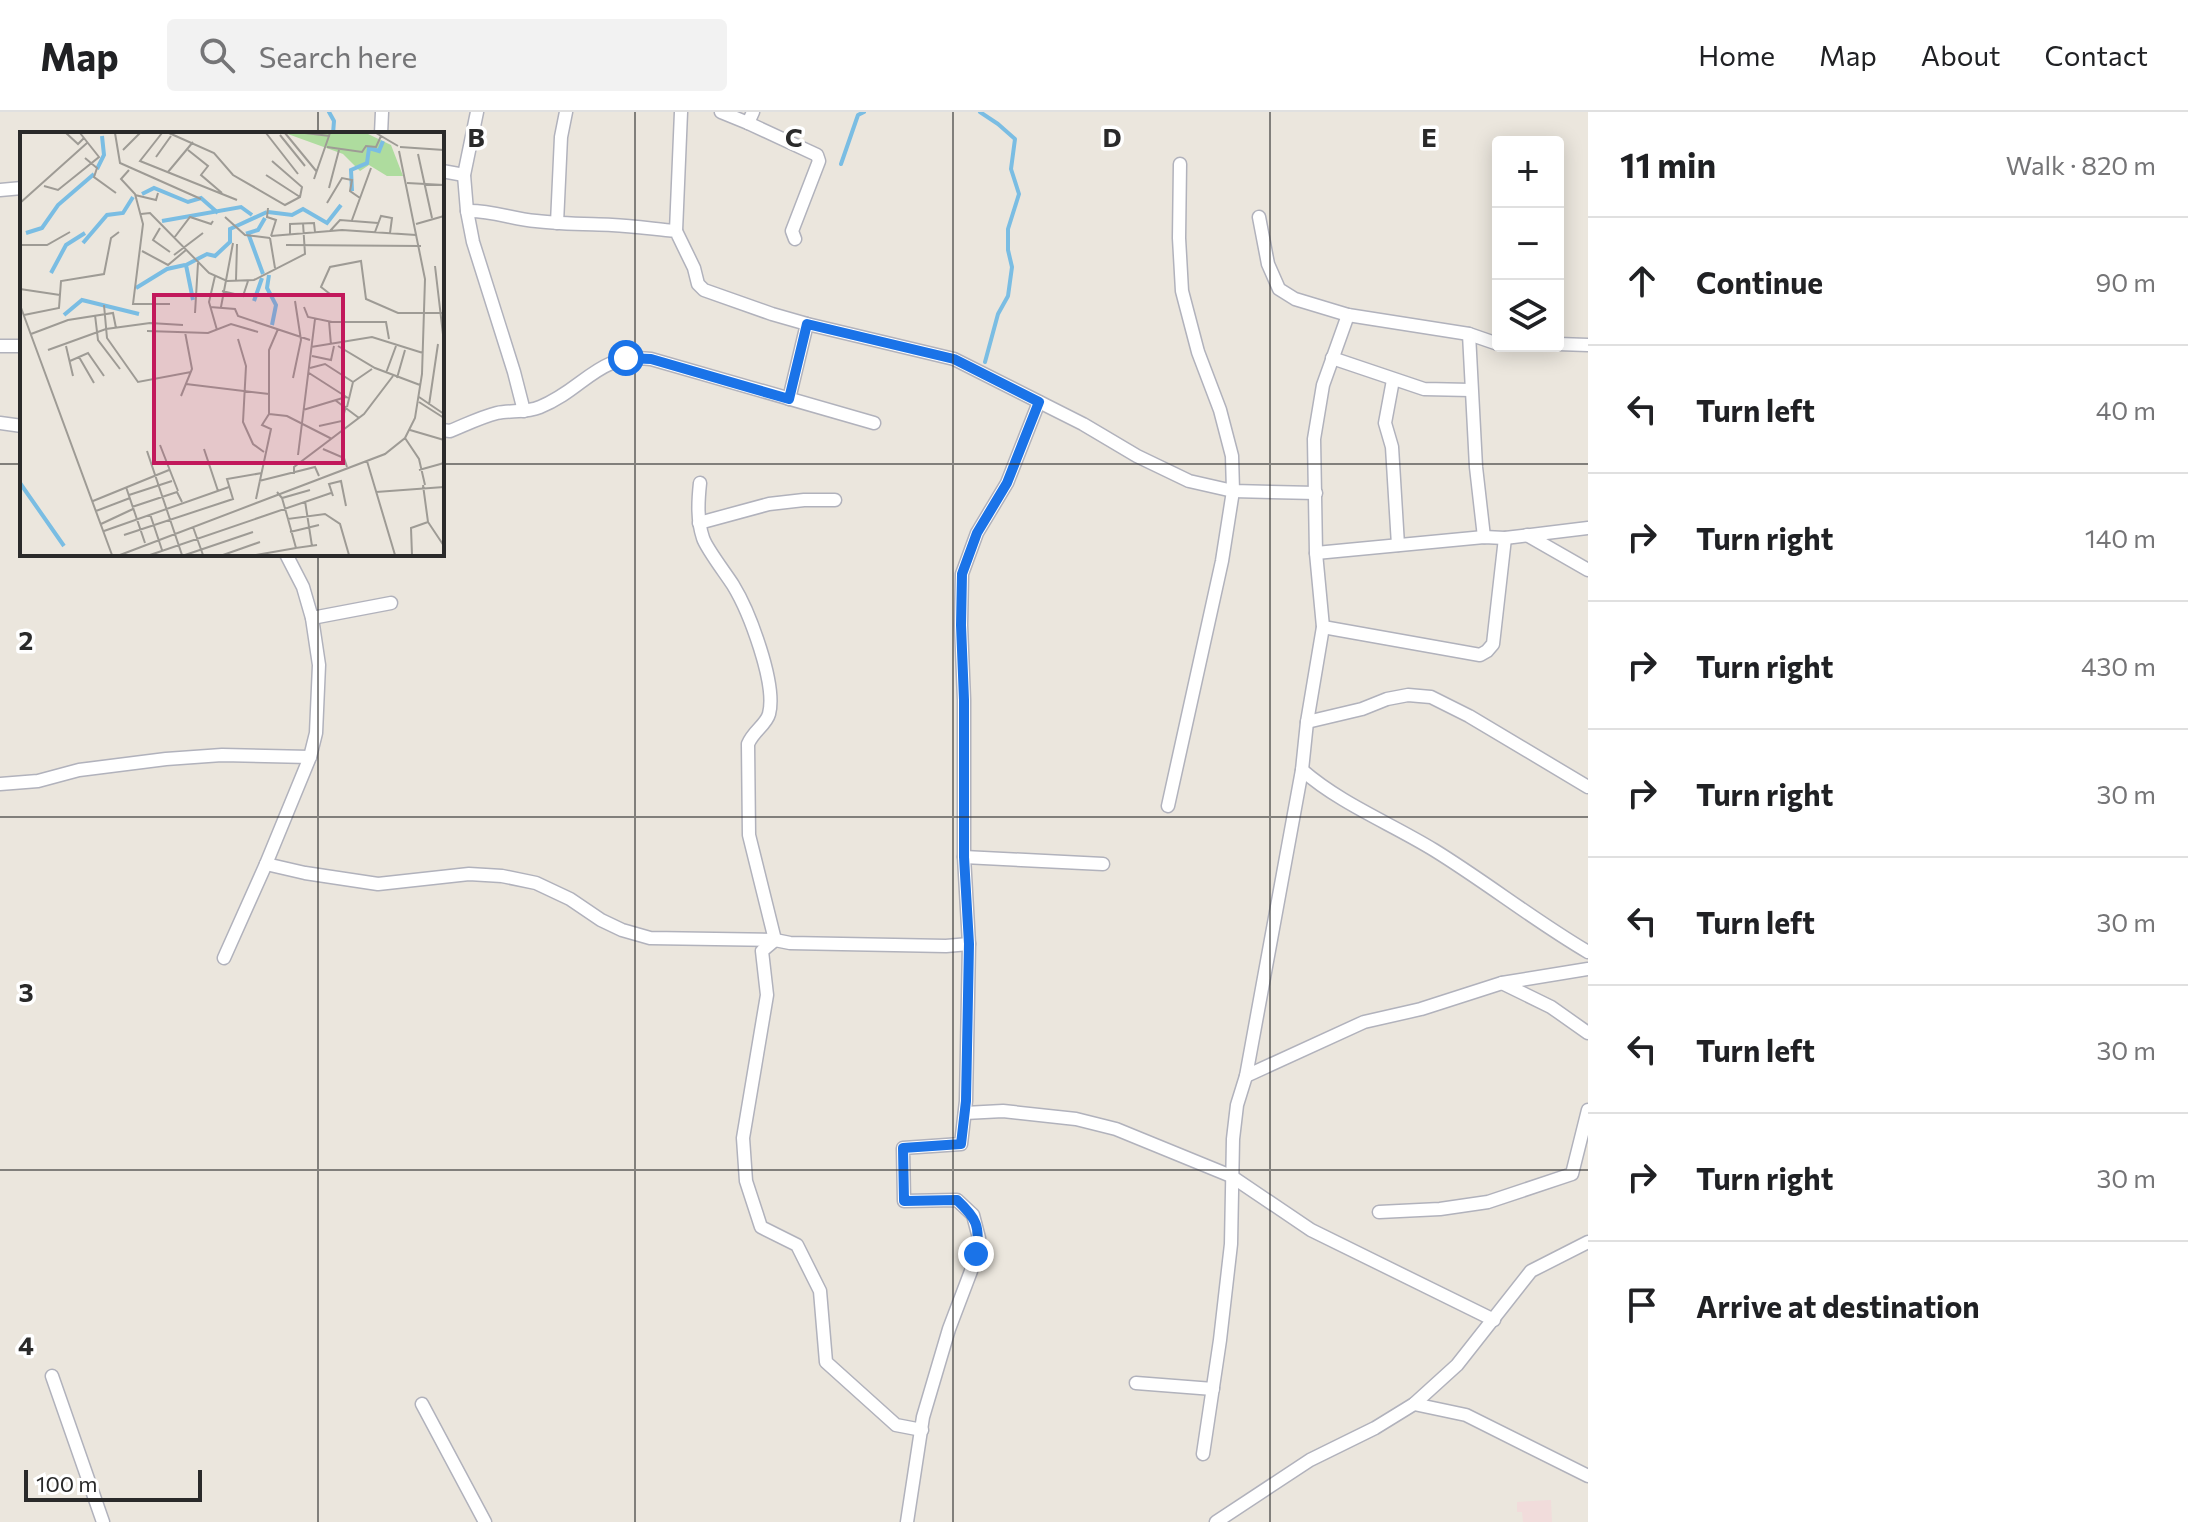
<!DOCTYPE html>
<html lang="en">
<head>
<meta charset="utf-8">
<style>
	:root { --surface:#fff; --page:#f2f2f2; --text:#202124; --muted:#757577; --line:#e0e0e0 }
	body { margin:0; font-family:Commissioner,sans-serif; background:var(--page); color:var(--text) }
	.controls { position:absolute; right:24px; top:24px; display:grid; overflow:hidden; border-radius:8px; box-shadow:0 4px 20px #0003 }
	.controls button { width:72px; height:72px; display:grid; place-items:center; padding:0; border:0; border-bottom:2px solid var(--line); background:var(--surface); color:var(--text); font:40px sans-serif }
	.scale { position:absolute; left:24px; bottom:20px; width:178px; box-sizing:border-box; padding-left:8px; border:4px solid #2a2a2a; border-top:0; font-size:22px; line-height:28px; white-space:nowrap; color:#2a2a2a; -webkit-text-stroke:6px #fff; paint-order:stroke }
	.stop { position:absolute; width:24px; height:24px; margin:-18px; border:6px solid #1a73e8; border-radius:50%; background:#fff }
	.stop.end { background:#1a73e8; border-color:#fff; box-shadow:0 2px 8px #0008 }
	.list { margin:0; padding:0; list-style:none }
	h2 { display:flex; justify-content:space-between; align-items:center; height:104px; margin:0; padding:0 32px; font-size:34px }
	h2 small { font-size:26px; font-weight:400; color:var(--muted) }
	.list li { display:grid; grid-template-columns:52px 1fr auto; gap:24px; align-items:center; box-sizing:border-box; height:128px; padding:0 32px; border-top:2px solid var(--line) }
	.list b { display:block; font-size:30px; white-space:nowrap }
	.list em { font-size:26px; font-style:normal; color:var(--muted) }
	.icon { flex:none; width:44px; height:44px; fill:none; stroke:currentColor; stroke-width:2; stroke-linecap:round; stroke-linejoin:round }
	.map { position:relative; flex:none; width:1588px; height:1410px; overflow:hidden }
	header { display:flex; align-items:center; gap:48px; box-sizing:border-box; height:112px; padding:0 40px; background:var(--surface); border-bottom:2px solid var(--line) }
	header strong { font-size:38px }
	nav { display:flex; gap:44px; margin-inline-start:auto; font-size:28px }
	.search { width:560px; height:72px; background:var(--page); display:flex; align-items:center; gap:20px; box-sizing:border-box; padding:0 28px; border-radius:8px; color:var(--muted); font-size:30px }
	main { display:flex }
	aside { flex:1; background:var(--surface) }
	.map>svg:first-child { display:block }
	.medical { fill:#f1dcdb }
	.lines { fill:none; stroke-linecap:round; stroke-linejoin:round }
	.stream { stroke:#7abde3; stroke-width:4 }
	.minor-casing { stroke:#b1b2bc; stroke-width:15 }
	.minor { stroke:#fff; stroke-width:12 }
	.route { stroke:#1a73e8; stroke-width:10 }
	.grid { fill:none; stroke:#2a2a2a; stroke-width:2; stroke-opacity:0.55 }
	.inset-river { fill:none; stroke:#7abde3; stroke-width:4 }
	.inset-road { fill:none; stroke:#9e9b95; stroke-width:2 }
	.view { fill:#c2185b; fill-opacity:0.15; stroke:#c2185b; stroke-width:4 }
	.inset-edge { fill:none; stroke:#2a2a2a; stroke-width:4 }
	.grid-label { font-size:26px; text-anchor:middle; font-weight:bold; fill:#2a2a2a; stroke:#fff; stroke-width:7; stroke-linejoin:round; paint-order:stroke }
</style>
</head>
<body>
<header>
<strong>Map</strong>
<div class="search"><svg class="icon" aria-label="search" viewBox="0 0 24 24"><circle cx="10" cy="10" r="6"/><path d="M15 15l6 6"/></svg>Search here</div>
<nav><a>Home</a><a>Map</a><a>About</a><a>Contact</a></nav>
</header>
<main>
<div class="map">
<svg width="1588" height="1410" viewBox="0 0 1588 1410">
	<rect width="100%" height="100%" fill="#ebe6dd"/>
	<path class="medical" d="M1551 1388 1552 1410H1523L1522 1400H1517V1390Z"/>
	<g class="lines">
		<g class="stream">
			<path d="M329 0 334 9 333 22"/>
			<path d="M980 0 998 12 1015 27 1011 57 1019 82 1008 117V138L1012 155 1008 184 998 202 985 250"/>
			<path d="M841 52 858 3 864 0"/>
		</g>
		<defs>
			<g id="minor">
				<path d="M477 0 464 63 467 99 473 130 514 260 524 299"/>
				<path d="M721 0 748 11 753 0"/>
				<path d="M748 11 817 43 819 49 792 119 795 127"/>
				<path d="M381 22 382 0"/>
				<path d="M442 59 464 63"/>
				<path d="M0 78 22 76"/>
				<path d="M467 99C491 98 512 107 536 109 561 112 587 112 612 113 633 114 654 117 676 119L694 156 698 172 704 178 772 202 807 212 954 247 1083 312 1137 344 1189 369 1233 379 1316 381"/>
				<path d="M1259 105 1268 152 1279 177 1295 187 1348 203 1469 222 1498 232"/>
				<path d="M557 111 561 25 566 0"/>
				<path d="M676 119 681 0"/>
				<path d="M1469 222 1476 355 1484 425"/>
				<path d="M1558 232 1588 233"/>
				<path d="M0 234H22"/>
				<path d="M1332 246 1424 277 1471 278"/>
				<path d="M1393 268 1385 311 1392 335 1398 433"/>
				<path d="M789 287 807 212"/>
				<path d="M0 311 22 314"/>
				<path d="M442 318 450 319C465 313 481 305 497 301 511 298 526 301 540 295 585 277 598 240 651 247L874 311"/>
				<path d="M700 371C698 390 697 408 703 426 706 436 726 462 733 473 749 499 777 572 769 602 766 613 753 619 748 632L749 723 775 828 762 839 767 883 743 1026 746 1069 761 1115 797 1133 820 1179 826 1250 896 1313 922 1318"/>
				<path d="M699 411 769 392 804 388H835"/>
				<path d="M1527 423 1588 458"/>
				<path d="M1316 441 1484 425 1505 426 1588 416"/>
				<path d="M312 506 391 491"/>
				<path d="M1323 515 1480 543 1487 539 1493 532 1505 426"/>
				<path d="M1307 610 1362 597 1387 587 1408 583 1431 585 1469 604 1588 675"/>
				<path d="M1302 658C1341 692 1390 711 1434 738 1486 770 1535 809 1588 840"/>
				<path d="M0 672 38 669 79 658 166 647 222 643 310 645"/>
				<path d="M1168 694 1222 449 1233 379 1232 344 1220 298 1198 240 1182 179 1179 126 1180 52"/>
				<path d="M964 745 1103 752"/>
				<path d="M266 752 305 761 378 772 469 762 502 764 536 771 570 787 601 808 622 818 650 826 775 828 790 831 946 834 969 832"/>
				<path d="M224 846 266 752 310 645 316 621 319 553 312 506 303 475 286 442"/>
				<path d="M1502 871 1551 895 1588 921"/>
				<path d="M1246 964 1364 910 1421 897 1502 871 1588 857"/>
				<path d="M965 1001 1003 999 1076 1007 1116 1017 1231 1064 1311 1118 1494 1208"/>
				<path d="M1379 1100 1440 1097 1488 1090 1572 1062 1588 998"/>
				<path d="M52 1264 103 1410"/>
				<path d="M1136 1271 1213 1277"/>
				<path d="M422 1292 485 1410"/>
				<path d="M1414 1292 1466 1303 1588 1364"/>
				<path d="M1203 1342 1220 1228 1231 1132 1233 1027 1237 993 1246 964 1302 658 1307 610 1323 515 1316 441 1314 327 1323 273 1348 203"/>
				<path d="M907 1410 923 1305 949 1217 971 1159 979 1126 973 1103 957 1088 904 1089 903 1036 961 1032 966 989 969 832 964 745V588L961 513 962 462 977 421 1007 371 1039 290"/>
				<path d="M1216 1410 1310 1348 1375 1316 1414 1292 1457 1253 1531 1159 1588 1130"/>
			</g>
		</defs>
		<use href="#minor" class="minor-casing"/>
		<use href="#minor" class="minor"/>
	</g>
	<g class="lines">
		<path class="route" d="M626 246 651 247 789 287 807 212 954 247 1039 290 1007 371 977 421 962 462 961 513 964 588V745L969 832 966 989 961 1032 903 1036 904 1089 957 1088C976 1106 981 1114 976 1142"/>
	</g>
	<path class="grid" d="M318 0V22M635 0V1410M953 0V1410M1270 0V1410M0 352H22M442 352H1588M318 442V1410M0 705H1588M0 1058H1588"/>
	<g transform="translate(20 20)">
		<rect width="424" height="424" fill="#ebe6dd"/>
		<path d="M265 1H346L371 13 383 44H367L349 33 340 39 323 22Z" fill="#aedc9e"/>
		<path class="inset-river" d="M77 37 84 23 82 4M332 59 331 38 347 31 349 16 359 19 363 9M122 62 134 56 168 70 181 66 198 81M248 80 272 83 283 77 307 91 321 73M142 89 221 75 232 83M6 101 22 96 38 73 74 42M63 111 87 83 103 81 113 65M31 141 46 113 65 101M243 142 228 101 238 98 245 86M249 143 247 156 256 173 252 193M116 156 147 137 165 133M173 168 166 133 187 122 195 124 210 110V97L247 80M234 169 242 146M44 183 62 168 119 182M0 351 44 414"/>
		<path class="inset-road" d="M46 1 58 12 64 6M95 1 100 31 181 67M142 1 120 29 217 68M149 1 194 21 213 43 265 73 280 65 282 55 252 29M246 1 278 42M265 1 297 40M285 1 310 4M356 1 378 14M260 3 285 34M307 15 342 20 346 14 356 15 361 4M380 15 424 18M103 18 120 1M168 18 188 34 181 43 202 61M398 22 412 86M136 25 151 4M65 26 77 36 74 45 96 61M109 38 101 47 115 62 123 92 113 172H150M148 40 173 10M246 43 280 65M294 47 310 1M387 51 424 53M24 54 38 58 79 25 60 1M309 56 319 18M115 63 136 68 138 61M0 71 67 11M307 71 322 46 332 48 330 59 340 66M248 76 247 85 256 88 251 104M121 82 130 81 189 141 207 149 234 148 285 122 283 91M205 85 225 103 250 106M332 88 351 36M396 92 424 84M140 96 133 108 150 120M310 99 320 88 358 91M355 100 361 84 372 86 370 101M270 102V92L294 91 295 100M251 104 322 98 396 103M154 106 170 85 191 92 193 89M250 106 255 136M0 113H27L50 100M266 113 401 114M122 119 148 133 166 118M154 123 183 101M415 134 424 211M195 144 189 170 197 198M216 148 217 112M0 157 40 163M202 159 223 164 228 149M310 162 301 155 310 135 341 129 346 167 378 181H424M0 173 92 423M84 173 87 206 118 250 171 240M190 175 215 177 218 184 290 208M201 175 213 111M284 175 288 185 312 190H366L369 207M175 181 178 131M4 183 39 176 41 149 84 142 91 106 99 100M75 183 78 208 100 237M309 189 311 213M127 199 188 201 211 192 238 200M11 202 48 188 93 181 96 196M218 207 226 234 223 290 233 312 244 320M46 214 53 244M318 214 355 236 400 253M291 215 352 205 403 221M28 218 86 197 130 191 163 193M292 224 311 228 314 214M59 225 74 251M50 229 68 221 84 244M290 236 305 232 333 250M289 241 328 266M366 241 376 214M273 246 281 208 275 169M377 246 385 218M166 252 249 262M161 264 172 237 165 200M399 265 424 282M315 268 339 286M399 270 424 286M409 273 418 212M327 275 333 250 352 237M283 278 326 265M249 282 267 284 312 307M299 294 322 289 326 274M390 298 424 308M385 306 399 327 405 353M140 313 158 359M184 317 198 359M303 317 324 326 327 335M127 319 162 423M278 323 295 187M347 329 375 423M399 338 424 331M274 342V335L344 282 373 244M239 349 295 335 299 344M403 353 408 390 424 414M106 355 125 411M257 360 262 366 290 358M356 360 424 355M109 363 152 349M313 364 309 352 321 349 326 374M262 366 268 387 305 382 320 392 329 423M236 367 251 297 242 293 249 282V218L258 197M73 369 149 338M285 369 292 414M112 375 157 360 162 370M76 379 110 366M130 382 142 418M268 387 276 416 297 413M81 392 113 377M173 395 183 423M84 399 209 355M270 400 299 393M104 403 213 367 207 347 242 341M100 423 365 322 385 306 395 286 402 242 405 147 379 19M130 423 311 361M165 423 233 400M203 423 240 410M236 423 276 416M392 423 391 396 408 390"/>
		<path class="view" d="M134 163H323V331H134Z"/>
		<rect width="424" height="424" class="inset-edge"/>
	</g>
	<g class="grid-label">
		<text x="476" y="35">B</text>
		<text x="794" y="35">C</text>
		<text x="1112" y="35">D</text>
		<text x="1429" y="35">E</text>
		<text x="26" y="538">2</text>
		<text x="26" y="890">3</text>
		<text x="26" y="1243">4</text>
	</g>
</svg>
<div class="controls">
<button>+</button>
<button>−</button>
<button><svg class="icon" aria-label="layers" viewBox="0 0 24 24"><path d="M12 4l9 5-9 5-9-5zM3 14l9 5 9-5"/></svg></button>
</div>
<div class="scale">100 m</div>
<div class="stop" style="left:626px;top:246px"></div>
<div class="stop end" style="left:976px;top:1142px"></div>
</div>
<aside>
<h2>11 min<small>Walk · 820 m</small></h2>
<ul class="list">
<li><svg class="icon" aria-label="ahead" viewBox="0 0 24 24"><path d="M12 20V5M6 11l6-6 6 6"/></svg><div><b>Continue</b></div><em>90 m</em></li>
<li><svg class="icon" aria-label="left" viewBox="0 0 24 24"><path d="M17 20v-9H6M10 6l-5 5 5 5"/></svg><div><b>Turn left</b></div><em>40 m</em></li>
<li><svg class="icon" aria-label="right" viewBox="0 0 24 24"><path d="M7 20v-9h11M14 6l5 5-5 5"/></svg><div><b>Turn right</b></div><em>140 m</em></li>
<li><svg class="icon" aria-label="right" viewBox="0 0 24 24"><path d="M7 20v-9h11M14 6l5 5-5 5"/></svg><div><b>Turn right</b></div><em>430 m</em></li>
<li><svg class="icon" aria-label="right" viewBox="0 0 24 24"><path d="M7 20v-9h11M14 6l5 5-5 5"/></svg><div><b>Turn right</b></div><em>30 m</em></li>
<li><svg class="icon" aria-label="left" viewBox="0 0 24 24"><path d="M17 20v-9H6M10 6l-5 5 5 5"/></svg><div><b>Turn left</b></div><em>30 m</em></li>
<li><svg class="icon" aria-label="left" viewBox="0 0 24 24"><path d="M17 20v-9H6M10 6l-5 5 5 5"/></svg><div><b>Turn left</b></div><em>30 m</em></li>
<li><svg class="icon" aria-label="right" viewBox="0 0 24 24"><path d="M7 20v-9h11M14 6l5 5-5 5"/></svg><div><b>Turn right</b></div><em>30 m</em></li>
<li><svg class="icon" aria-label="arrive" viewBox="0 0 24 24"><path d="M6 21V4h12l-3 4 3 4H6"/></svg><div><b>Arrive at destination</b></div></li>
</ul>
</aside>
</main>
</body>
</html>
